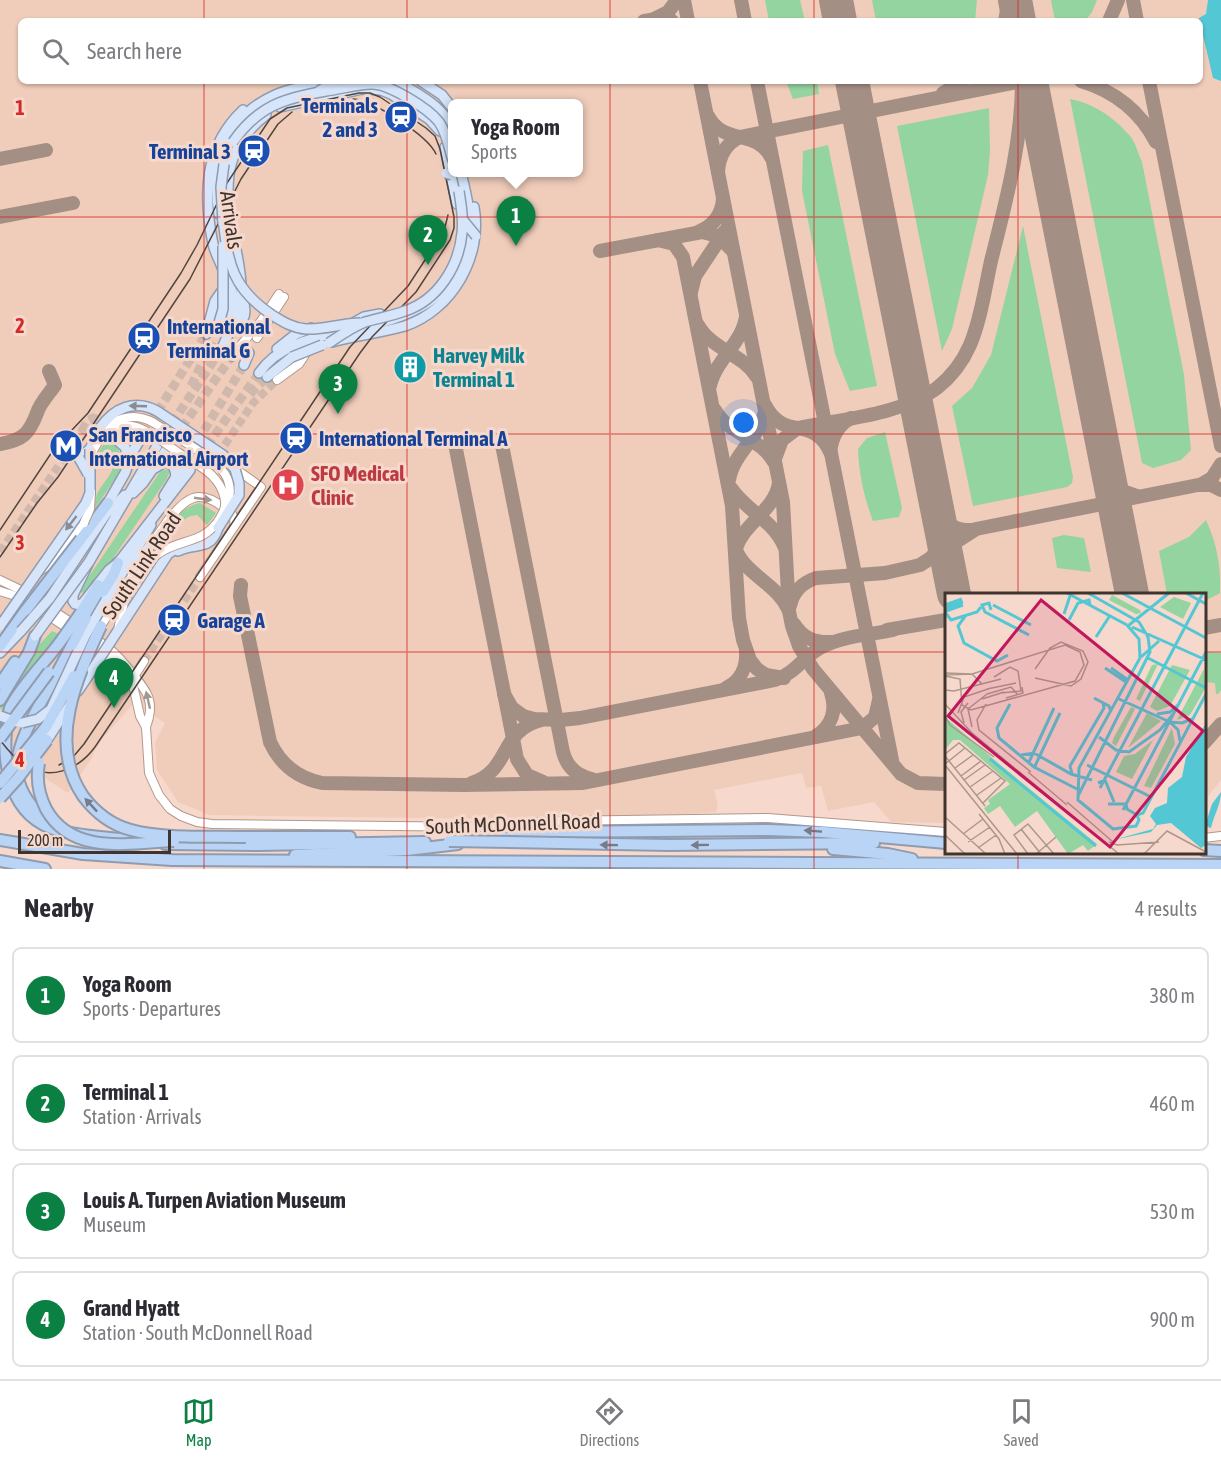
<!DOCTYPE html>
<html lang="en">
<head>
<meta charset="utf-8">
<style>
	:root { --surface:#fff; --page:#f7f7f7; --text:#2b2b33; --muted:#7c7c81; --line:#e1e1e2; --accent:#0b8043 }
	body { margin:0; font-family:"Asap Condensed",sans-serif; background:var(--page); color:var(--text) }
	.scale { position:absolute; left:18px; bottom:15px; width:153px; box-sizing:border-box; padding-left:6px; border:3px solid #3f342e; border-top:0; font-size:16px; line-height:21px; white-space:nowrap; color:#3f342e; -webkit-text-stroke:4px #f6d9cc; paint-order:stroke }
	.you { position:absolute; left:744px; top:423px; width:21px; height:21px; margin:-15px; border:4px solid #fff; border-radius:50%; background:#1a73e8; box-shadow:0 0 0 9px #1a73e833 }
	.badge { display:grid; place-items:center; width:39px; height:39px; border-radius:50%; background:var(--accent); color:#fff; font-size:20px; font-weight:700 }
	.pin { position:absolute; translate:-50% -50px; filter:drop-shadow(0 2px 3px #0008) }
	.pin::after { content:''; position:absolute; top:32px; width:21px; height:18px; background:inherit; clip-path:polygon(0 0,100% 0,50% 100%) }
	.popup { position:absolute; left:448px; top:99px; width:135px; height:78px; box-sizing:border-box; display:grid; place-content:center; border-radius:9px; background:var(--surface); filter:drop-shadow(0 2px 4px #0005); font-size:20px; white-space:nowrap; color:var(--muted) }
	.popup b { font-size:22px; color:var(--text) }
	.popup::after { content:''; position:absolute; left:50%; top:100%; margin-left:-12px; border:12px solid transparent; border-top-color:var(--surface) }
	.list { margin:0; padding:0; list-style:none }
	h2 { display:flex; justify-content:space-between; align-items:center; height:78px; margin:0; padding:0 24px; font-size:26px }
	h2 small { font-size:20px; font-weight:400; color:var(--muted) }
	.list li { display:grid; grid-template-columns:39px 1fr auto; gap:18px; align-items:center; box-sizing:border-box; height:96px; margin:0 12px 12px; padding:0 12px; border:2px solid var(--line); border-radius:9px }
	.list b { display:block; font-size:22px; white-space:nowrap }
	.list p { margin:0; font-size:20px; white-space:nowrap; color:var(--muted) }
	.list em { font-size:20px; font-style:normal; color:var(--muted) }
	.icon { flex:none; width:33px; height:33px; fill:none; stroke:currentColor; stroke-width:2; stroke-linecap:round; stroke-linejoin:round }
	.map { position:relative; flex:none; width:1221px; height:869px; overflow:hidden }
	.search { position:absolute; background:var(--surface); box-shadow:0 2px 4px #0004; left:18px; right:18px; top:18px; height:66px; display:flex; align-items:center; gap:15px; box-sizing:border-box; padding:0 21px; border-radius:9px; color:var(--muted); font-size:22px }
	.sheet { height:510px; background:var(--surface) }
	nav { display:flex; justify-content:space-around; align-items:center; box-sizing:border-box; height:84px; border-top:2px solid var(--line); background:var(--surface); font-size:16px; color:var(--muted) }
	nav a { display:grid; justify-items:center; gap:3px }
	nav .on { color:var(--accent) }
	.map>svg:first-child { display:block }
	.built { fill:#f0cdbb; fill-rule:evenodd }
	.medical { fill:#e9d0ca }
	.green { fill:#93d4a0 }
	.water { fill:#53c7d3 }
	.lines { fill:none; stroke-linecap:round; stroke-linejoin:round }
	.taxiway { stroke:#a48f85; stroke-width:14 }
	.runway { stroke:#a48f85; stroke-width:34 }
	.minor-tunnel { stroke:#d1b8ac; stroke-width:8; stroke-dasharray:8 4; stroke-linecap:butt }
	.major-tunnel { stroke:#d1b8ac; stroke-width:9; stroke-dasharray:9 4.5; stroke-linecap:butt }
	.minor-casing { stroke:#b3988b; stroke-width:10 }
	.major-casing { stroke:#8f9cb0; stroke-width:12 }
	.highway-casing { stroke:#8f9cb0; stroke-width:14 }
	.minor { stroke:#fff; stroke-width:8 }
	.major { stroke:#d6e5fa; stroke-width:9 }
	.highway { stroke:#bad4f6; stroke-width:10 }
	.rail { stroke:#51453e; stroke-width:1.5 }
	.minor-bridge-casing { stroke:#b3988b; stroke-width:10; stroke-linecap:butt }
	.major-bridge-casing { stroke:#8f9cb0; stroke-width:12; stroke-linecap:butt }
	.highway-bridge-casing { stroke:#8f9cb0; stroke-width:14; stroke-linecap:butt }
	.minor-bridge { stroke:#fff; stroke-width:8 }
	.major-bridge { stroke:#d6e5fa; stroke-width:9 }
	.highway-bridge { stroke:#bad4f6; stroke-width:10 }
	.oneway { fill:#8a8c94 }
	.oneway2 { fill:#9f9a96 }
	.oneway3 { fill:#767c88 }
	.grid { fill:none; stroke:#d62828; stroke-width:1.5; stroke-opacity:0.55 }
	.labels { text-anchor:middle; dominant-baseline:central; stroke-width:6; stroke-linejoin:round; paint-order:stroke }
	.transit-label { font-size:21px; font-weight:bold; fill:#164399; stroke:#f6d9cc; text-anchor:start }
	.street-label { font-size:21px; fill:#3f342e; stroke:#f6d9cc }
	.culture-label { font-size:21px; font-weight:bold; fill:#0d838f; stroke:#f6d9cc; text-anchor:start }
	.health-label { font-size:21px; font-weight:bold; fill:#be3a42; stroke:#f6d9cc; text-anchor:start }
	.inset-river { fill:none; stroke:#53c7d3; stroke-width:3 }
	.inset-road { fill:none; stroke:#ad978d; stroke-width:1.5 }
	.view { fill:#c2185b; fill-opacity:0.15; stroke:#c2185b; stroke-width:3 }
	.inset-edge { fill:none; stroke:#3f342e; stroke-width:3 }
	.grid-label { font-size:20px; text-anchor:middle; font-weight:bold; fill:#d62828; stroke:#f6d9cc; stroke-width:6; stroke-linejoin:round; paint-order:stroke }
</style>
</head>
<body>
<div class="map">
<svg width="1221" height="869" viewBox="0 0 1221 869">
	<rect width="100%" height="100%" fill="#f6d9cc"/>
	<path class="built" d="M0 0H1221V780L1205 800 1204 594H946V823L891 822 874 802 828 811 821 786 806 788 802 773 714 790 718 805 716 812 685 814 495 819 209 815 178 802 157 770 155 743 165 723 134 703 103 738 94 752 92 758 68 793 37 773 0 767ZM21 21H1200V81H21ZM453 104H579V172H453Z"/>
	<path class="medical" d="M286 471 293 476 290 481 308 494 300 498 277 483Z"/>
	<g class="green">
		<path d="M765 0H800L805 21H769Z"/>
		<path d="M872 0H977L975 21H876Z"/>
		<path d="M1051 0H1097L1092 12 1085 21H1055Z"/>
		<path d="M786 81H817L819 94 793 99Z"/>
		<path d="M1070 99C1093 103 1115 118 1130 136 1136 143 1138 154 1142 162L1184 375 1191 450 1181 460 1153 468 1142 463Z"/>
		<path d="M989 108 990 151 988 175 952 329 942 351 897 126Z"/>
		<path d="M828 145 877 386 850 391 835 354 802 191 803 151Z"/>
		<path d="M1023 226 1073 477 1072 483 1067 487 973 506 952 406 972 388 991 355Z"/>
		<path d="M885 432 902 508 899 517 873 521C864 497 859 475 858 449L867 438Z"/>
		<path d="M107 439 117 446 123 461 118 475 95 508C95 504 95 498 97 494 103 480 124 467 106 453L101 456 98 453Z"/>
		<path d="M162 469 170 471 166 480 112 560 86 595 79 591Z"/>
		<path d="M200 503 216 513 207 525 197 515C177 516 177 538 158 543 169 527 179 507 200 503Z"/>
		<path d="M1206 520C1217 544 1221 566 1220 593L1205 601 1204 594H1167L1159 551 1189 537Z"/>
		<path d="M1064 535 1084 538 1091 572 1057 568 1052 538Z"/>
		<path d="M52 631 61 635 5 713 0 708 37 647Z"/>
		<path d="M1204 652 1221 653V690L1218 694H1216L1215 683 1205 682Z"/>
	</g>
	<g class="water">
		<path d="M1208 0H1221V81L1213 78 1199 18 1206 14Z"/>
		<path d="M1221 792C1221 804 1214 815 1211 828L1205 826 1212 804Z"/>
	</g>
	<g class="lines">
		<g class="taxiway">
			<path d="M684 0 688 21"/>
			<path d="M741 0 745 21"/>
			<path d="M1133 0 1137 21"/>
			<path d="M654 19 668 12 677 0"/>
			<path d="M644 21 657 19 672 21"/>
			<path d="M1005 21 1009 0"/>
			<path d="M1109 21 1118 0"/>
			<path d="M700 81 783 502 789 611 792 626 799 646 813 669 901 774 918 783 946 784"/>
			<path d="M757 81 892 760"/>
			<path d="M1081 81C1114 91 1140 111 1156 142"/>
			<path d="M1149 81 1221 446"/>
			<path d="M943 93 963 81"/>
			<path d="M1024 108 1030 95 1042 81"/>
			<path d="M708 116C724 146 755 128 771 157"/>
			<path d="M0 159 46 150"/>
			<path d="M718 172C719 156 725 144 740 137L1022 81C1022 143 1006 201 991 261 985 288 981 319 970 345 963 361 951 377 937 388 901 415 841 419 798 428 782 427 772 419 765 405"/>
			<path d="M0 217 73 203"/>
			<path d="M698 232C713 226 722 215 723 199"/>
			<path d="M658 240 674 244 683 257 732 506 739 618 743 640 750 660 757 669 766 675 784 678"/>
			<path d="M600 251 702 232 718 236 733 251"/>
			<path d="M691 292 695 276 725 231"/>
			<path d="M698 325C711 349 743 354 757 377"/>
			<path d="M710 386C715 360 743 343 746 316"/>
			<path d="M715 410C728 434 761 438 774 462"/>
			<path d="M0 444C23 440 29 434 37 413 40 403 49 394 55 385L49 371"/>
			<path d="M455 444 517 759 527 775 543 782"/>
			<path d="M502 445 563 752C567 767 577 776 592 779"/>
			<path d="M776 456 782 440 798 428C813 430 824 437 830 452 832 437 837 426 851 418"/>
			<path d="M1108 473 1120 490 1137 496"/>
			<path d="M729 480C733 453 761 437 765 410"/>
			<path d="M1200 485 1212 478 1221 464"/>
			<path d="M731 488C745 510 774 521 784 546"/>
			<path d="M938 510C946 525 957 531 973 530"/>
			<path d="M736 548C744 523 775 510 779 483"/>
			<path d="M736 550C746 575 777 584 788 609"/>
			<path d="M931 558C945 542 937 524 936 506"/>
			<path d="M241 585 240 596 270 742C280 764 298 778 322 783L464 785 583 783 862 728 875 717 879 700"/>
			<path d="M952 586 956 594"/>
			<path d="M790 606C793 591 802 583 816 578L885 573 920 565 976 529 1198 485H1211L1221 490"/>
			<path d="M794 624C803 638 814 643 831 642"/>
			<path d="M1204 628 1221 625"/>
			<path d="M887 630 946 620"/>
			<path d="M726 688C740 681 747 668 746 652"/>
			<path d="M504 694 512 708 523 716 534 719 561 720 580 718 775 680C797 672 802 658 820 648 841 636 870 635 893 630"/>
			<path d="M816 736C832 726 837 710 831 693"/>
			<path d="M1204 743 1221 724"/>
			<path d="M472 783C511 770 499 731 541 720"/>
		</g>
		<g class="runway">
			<path d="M836 0 840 21"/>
			<path d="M1015 0 1019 21"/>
			<path d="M852 81 954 594"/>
			<path d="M1031 81 1132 594"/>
		</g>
		<g class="minor-tunnel">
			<path d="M218 455 253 403 277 380"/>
			<path d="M0 552 82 431"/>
			<path d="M144 661 200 577"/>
		</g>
		<g class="major-tunnel">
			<path d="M191 386 213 340"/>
			<path d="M250 394 267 377"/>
			<path d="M82 431 87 421 93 418 110 425"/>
			<path d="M143 435 206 334"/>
			<path d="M157 446 222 348"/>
			<path d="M166 450 232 356"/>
			<path d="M183 465 244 365"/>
			<path d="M191 468 259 373"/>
		</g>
		<defs>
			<g id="minor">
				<path d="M257 338 284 297"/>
				<path d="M235 352 261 321 279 294"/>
				<path d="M277 380 299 364 308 350"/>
				<path d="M149 548C155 538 162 529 168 520 186 498 198 488 223 507 231 512 236 516 234 526"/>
				<path d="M39 572C59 559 71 542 84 523"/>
				<path d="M200 577 261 487 217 456"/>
				<path d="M0 580 25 592 75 625"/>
				<path d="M0 591 22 598 73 632"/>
				<path d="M101 626 138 566"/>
				<path d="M118 630 124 602"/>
				<path d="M93 637C112 650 117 654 131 672 147 691 156 701 146 727"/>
				<path d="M90 643 115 662 133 685 140 716 146 727 149 773 159 795 170 809 181 816 197 822 212 824 485 827 553 821 768 818 946 832"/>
				<path d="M133 678 144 661"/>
				<path d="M1204 838 1221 836"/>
			</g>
			<g id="major">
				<path d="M397 81C417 94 446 107 453 131"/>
				<path d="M421 81 442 95 453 109"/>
				<path d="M280 107 362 89 381 90 391 94 429 119 440 131"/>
				<path d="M445 147 457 204"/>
				<path d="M219 214C210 163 226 117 275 95 296 86 321 85 343 81"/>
				<path d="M226 257 232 294 229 321"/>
				<path d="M223 270C220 261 215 253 213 244 203 195 204 147 243 110"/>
				<path d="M353 329C419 317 473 291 469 213 468 200 464 186 461 172"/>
				<path d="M230 330C246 323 249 310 240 296"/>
				<path d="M336 333 364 317 380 314"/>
				<path d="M206 334 215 301 224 288"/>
				<path d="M332 342C356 335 381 333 405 326 452 310 483 256 474 207"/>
				<path d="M222 348C231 329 241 308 241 287 241 273 238 259 235 245 225 193 219 151 266 115"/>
				<path d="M277 349 296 334 311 328"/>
				<path d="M232 356 240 349 245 348 249 353 244 365"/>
				<path d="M259 373C278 346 309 339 339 332"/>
				<path d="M267 377 292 357"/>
				<path d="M118 431 133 440 141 437"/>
				<path d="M110 434 125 447 129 461"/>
				<path d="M157 446 89 562 73 595V601L75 604 79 605 83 603 109 570 118 563 190 470"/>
				<path d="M79 458 90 449 100 428"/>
				<path d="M155 468 163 463H168L174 467 176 475"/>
				<path d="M133 493 143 483 166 450"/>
				<path d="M164 496 183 465"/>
				<path d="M105 508 125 473 133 451 143 435"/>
				<path d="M86 544 106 514 125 495"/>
				<path d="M178 551C196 542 210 552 218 528"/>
				<path d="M131 570 151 544"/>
				<path d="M106 600 151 525"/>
				<path d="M117 632 168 554 181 545"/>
				<path d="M0 653 21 631"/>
				<path d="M78 691 92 670"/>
			</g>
			<g id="highway">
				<path d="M81 539 108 503"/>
				<path d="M80 614 98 585"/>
				<path d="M86 618 114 574 118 563"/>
				<path d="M63 638C47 661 22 684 10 708 0 750 4 810 51 828 72 836 106 837 128 840"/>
				<path d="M0 646 26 610"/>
				<path d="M0 684 15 662"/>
				<path d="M0 700 29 652 35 636"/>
				<path d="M44 818C0 781 18 744 41 702 52 683 62 664 72 645"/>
				<path d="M246 837H350"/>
				<path d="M498 839 550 832 768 830 823 832 946 843"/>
				<path d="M0 840 83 854 172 860 1221 865"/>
				<path d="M165 844 258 845 425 842"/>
				<path d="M668 845 874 843"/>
				<path d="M833 849 888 854 912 859"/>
				<path d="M1204 850 1221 851"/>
				<path d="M295 855 407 850 458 844"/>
				<path d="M0 861 45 869"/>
			</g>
		</defs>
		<use href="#minor" class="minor-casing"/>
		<use href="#major" class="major-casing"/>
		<use href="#highway" class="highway-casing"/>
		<use href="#minor" class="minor"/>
		<use href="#major" class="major"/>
		<use href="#highway" class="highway"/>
		<g class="rail">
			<path d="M353 99C373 100 428 136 436 154"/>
			<path d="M0 530 54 449 88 413 181 273 197 245 227 183 270 119 287 108 359 93H370L380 97 426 128 435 136 440 149 454 217V228L450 240 416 292 372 337 360 353 95 747C78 770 49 782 23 764 14 758 7 749 0 740"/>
			<path d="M0 557 37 503 58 477 190 279 241 179 278 124 292 112"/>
			<path d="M59 765 73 757 84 744 350 347 408 286 444 231 448 215"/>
		</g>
		<defs>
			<g id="minor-bridge">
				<path d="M102 426C121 418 135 412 154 423 172 435 214 457 225 474 231 484 231 495 227 506"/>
				<path d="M91 456C94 447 99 440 106 433 129 411 159 440 179 453 191 461 207 468 216 480 221 486 226 497 225 505 225 510 222 514 220 518 204 545 180 538 158 554 143 564 132 586 124 602"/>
				<path d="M84 523 90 509 91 492"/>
			</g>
			<g id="major-bridge">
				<path d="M319 91 335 81"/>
				<path d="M233 142C258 106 284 98 326 91 341 89 357 84 372 84 389 84 428 108 439 122 447 133 449 148 453 161"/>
				<path d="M446 173 452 175"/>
				<path d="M223 218C228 264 232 288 272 315 283 322 293 328 306 329 325 330 342 323 360 323"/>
				<path d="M463 220 476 236"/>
				<path d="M223 223 221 187 224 164"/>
				<path d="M216 333 223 309V246"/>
				<path d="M329 343C341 335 352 327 365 322 378 318 392 316 405 311 438 300 459 266 462 233 464 219 461 205 459 191"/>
				<path d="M292 357 322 345"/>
				<path d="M100 428C114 408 134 399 157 411L223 455 235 469 239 483V495L218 528"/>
				<path d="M79 458 88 474"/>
				<path d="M0 626 86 503 90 493V449"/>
				<path d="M21 631 50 598 86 544"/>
				<path d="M35 636 89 562"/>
				<path d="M92 670 117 632"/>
				<path d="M0 716 17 722"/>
				<path d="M22 723 38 719 51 709 85 636 106 600"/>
				<path d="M47 740 71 703"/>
			</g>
			<g id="highway-bridge">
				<path d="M26 610 81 539"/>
				<path d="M101 626C77 677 47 743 83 796 95 812 112 825 131 830 162 839 213 836 246 837"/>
				<path d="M63 638 80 614"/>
				<path d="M72 645 86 618"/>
				<path d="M0 738 49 672"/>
				<path d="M39 763C36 779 39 795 46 809 72 856 130 843 174 841"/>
				<path d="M0 783 46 727 74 676"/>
				<path d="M0 798 18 778 47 740"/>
				<path d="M449 841 668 845"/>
			</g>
		</defs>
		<use href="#minor-bridge" class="minor-bridge-casing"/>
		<use href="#major-bridge" class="major-bridge-casing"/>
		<use href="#highway-bridge" class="highway-bridge-casing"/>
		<use href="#minor-bridge" class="minor-bridge"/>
		<use href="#major-bridge" class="major-bridge"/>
		<use href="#highway-bridge" class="highway-bridge"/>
	</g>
	<defs><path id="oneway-solid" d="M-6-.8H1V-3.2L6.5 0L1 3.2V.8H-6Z" transform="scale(1.5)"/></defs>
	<g class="oneway">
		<use href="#oneway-solid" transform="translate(138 406) rotate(-178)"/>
		<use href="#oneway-solid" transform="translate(71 523) rotate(128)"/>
	</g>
	<g class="oneway2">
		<use href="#oneway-solid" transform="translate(203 499) rotate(8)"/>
		<use href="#oneway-solid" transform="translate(148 700) rotate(-103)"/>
	</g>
	<g class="oneway3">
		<use href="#oneway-solid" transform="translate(91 805) rotate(-133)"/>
		<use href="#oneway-solid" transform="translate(813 831) rotate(-176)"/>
		<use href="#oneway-solid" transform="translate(609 845) rotate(-179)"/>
		<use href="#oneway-solid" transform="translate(700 845) rotate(179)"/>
	</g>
	<path class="grid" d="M204 0V21M407 0V21M610 0V21M814 0V21M1018 0V21M204 81V869M407 81V869M610 81V869M814 81V869M1018 81V594M0 217H1221M0 434H1221M0 652H946M1204 652H1221M1018 852V869"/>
	<defs>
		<symbol id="station-disc" viewBox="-11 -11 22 22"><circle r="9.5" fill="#1a4fb4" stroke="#f6d9cc"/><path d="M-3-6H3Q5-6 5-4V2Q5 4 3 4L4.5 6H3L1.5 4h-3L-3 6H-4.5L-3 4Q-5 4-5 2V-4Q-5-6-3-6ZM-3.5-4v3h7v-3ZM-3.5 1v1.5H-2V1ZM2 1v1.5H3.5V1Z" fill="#fff"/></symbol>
		<symbol id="building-disc" viewBox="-11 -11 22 22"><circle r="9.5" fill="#0f9aa8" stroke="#f6d9cc"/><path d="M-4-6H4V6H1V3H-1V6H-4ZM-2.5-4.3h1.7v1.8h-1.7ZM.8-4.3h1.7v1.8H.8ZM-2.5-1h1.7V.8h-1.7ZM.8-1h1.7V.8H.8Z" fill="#fff"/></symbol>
		<symbol id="metro-disc" viewBox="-11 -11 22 22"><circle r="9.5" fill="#1a4fb4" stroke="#f6d9cc"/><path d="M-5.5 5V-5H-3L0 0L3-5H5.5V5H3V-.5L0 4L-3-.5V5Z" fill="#fff"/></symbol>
		<symbol id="hospital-disc" viewBox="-11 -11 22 22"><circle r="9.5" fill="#e0444e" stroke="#f6d9cc"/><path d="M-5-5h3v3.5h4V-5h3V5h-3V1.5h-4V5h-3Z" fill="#fff"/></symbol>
	</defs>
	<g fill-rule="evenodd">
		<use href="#station-disc" x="382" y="98" width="38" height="38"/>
		<use href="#station-disc" x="235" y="132" width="38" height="38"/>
		<use href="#station-disc" x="125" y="319" width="38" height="38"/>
		<use href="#building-disc" x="391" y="348" width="38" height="38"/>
		<use href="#station-disc" x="277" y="419" width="38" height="38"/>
		<use href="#metro-disc" x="47" y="427" width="38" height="38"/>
		<use href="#hospital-disc" x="269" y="466" width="38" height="38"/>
		<use href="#station-disc" x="155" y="601" width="38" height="38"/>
	</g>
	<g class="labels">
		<g class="transit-label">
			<text x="378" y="105" text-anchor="end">Terminals<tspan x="378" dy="24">2 and 3</tspan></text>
			<text x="231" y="151" text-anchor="end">Terminal 3</text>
			<text x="167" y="326">International<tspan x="167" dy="24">Terminal G</tspan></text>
			<text x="89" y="434">San Francisco<tspan x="89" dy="24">International Airport</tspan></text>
			<text x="319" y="438">International Terminal A</text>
			<text x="197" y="620">Garage A</text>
		</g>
		<g class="street-label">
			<text transform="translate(232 220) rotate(82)">Arrivals</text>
			<text transform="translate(141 565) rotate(-56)">South Link Road</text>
			<text transform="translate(513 823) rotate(-2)">South McDonnell Road</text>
		</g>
		<g class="culture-label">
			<text x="433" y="355">Harvey Milk<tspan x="433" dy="24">Terminal 1</tspan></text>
		</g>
		<g class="health-label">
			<text x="311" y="473">SFO Medical<tspan x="311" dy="24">Clinic</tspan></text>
		</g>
	</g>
	<g transform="translate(945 593)">
		<rect width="261" height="261" fill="#f6d9cc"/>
		<path d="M167 2 195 17 196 20 191 21 164 7ZM229 4 246 10 238 26 215 14ZM213 71 195 108 191 106 207 72ZM227 72 245 77 225 113 212 118 205 114ZM259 76 260 96 245 122 232 127ZM186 114 190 116 171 153 167 150 169 144ZM202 120 216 128 183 155ZM0 124 53 170 152 251 143 258 138 252 123 261 92 218 70 234 55 213 43 221 39 215 45 211 43 207 65 191 15 147H8L0 157ZM227 135 230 151 206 195 199 193ZM208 147 187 186 171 179 179 163 190 161Z" fill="#93d4a0"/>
		<path d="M261 130V252L256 255 226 230 212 232 206 239 168 247 208 236 211 231 205 223 210 215 222 210 223 195 237 184 241 164Z" fill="#53c7d3"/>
		<path class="inset-river" d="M122 0 182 32M177 0 261 45M241 0 261 11M0 12 17 6M48 12 86 32M46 17 44 10 37 12 40 19 84 42M1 18 18 12M0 19 6 27 32 19 36 14M0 19 3 14 18 9M119 21 125 3M21 22 13 33 19 50 52 68 63 62M124 27 133 10 144 7 145 12M182 32 194 46 195 65 134 175 133 207 168 236 191 233 194 227 192 222M184 32 224 0M187 34 261 67M151 44 164 24M196 64 214 48M201 64 261 95M160 75 181 89M166 75 183 87M149 105 164 113 166 119M174 106 225 129M65 111 52 135 54 145 89 174 132 196M212 121 225 119 234 111M154 144 171 157 184 159 215 137 229 120M235 148 233 137 225 129 237 130 247 126M76 162 89 160 126 181 147 187M45 166 151 253M84 169 109 115M142 172 206 204M90 173 115 120M127 181 125 173 159 115 158 110M153 190 160 187 169 209M155 195 258 0M133 203 205 59 203 44 194 29 143 0M163 211H181L182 216 192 222M178 217 261 59M192 222 198 220 261 101"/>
		<path class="inset-road" d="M90 76 105 55 116 49 138 58 143 69 136 86 126 93 90 85M0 80 27 81 37 91M0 82 27 81 120 52 135 59 139 72 130 88 26 117 17 112 15 86 0 83M49 84 65 74 73 78 76 98 56 100M42 96 71 90M0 97 9 98 56 86M42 101 66 94 73 102M61 105 78 100 77 94M37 106 59 99M0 111 27 140 174 261M41 111 32 127 34 137 86 179M13 120 19 104 46 95M0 123 5 132 49 164M19 130 16 119 23 110M27 134 23 116 42 101M0 161 14 150 60 188 38 210M0 163 40 213M0 171 20 155M0 172 72 261M10 175 28 162M83 179 122 212M16 183 36 168M19 187 40 172M25 194 48 178M32 202 56 185M122 209 168 249M34 221 54 246 60 261M0 224 41 261M76 236 96 261M18 241 38 226M0 242 20 261M23 249 45 234M164 249 172 252 214 249M33 255 51 242M83 261 69 242 83 231 109 261M91 261 111 244M199 261 222 238 261 259"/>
		<path class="view" d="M96 7 258 138 165 254 3 123Z"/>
		<rect width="261" height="261" class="inset-edge"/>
	</g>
	<g class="grid-label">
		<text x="20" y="115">1</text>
		<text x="20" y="333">2</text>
		<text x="20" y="550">3</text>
		<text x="20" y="767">4</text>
	</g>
</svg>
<div class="scale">200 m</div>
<div class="you"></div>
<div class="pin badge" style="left:516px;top:246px">1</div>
<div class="popup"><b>Yoga Room</b>Sports</div>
<div class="pin badge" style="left:428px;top:265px">2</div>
<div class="pin badge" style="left:338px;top:414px">3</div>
<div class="pin badge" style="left:114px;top:708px">4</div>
<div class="search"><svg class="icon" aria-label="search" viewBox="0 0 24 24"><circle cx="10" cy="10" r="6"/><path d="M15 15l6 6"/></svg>Search here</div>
</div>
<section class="sheet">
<h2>Nearby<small>4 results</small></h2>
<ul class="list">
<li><span class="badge">1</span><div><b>Yoga Room</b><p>Sports · Departures</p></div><em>380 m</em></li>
<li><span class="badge">2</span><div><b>Terminal 1</b><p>Station · Arrivals</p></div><em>460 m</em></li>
<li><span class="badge">3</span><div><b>Louis A. Turpen Aviation Museum</b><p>Museum</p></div><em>530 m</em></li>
<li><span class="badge">4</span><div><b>Grand Hyatt</b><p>Station · South McDonnell Road</p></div><em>900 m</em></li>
</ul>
</section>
<nav>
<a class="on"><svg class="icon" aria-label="map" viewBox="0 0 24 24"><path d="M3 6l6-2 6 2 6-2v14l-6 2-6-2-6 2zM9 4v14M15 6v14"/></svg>Map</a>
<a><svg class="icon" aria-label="directions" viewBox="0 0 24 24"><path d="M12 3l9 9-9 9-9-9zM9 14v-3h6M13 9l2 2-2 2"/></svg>Directions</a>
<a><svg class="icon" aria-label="saved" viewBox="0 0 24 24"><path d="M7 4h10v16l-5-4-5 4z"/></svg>Saved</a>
</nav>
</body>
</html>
